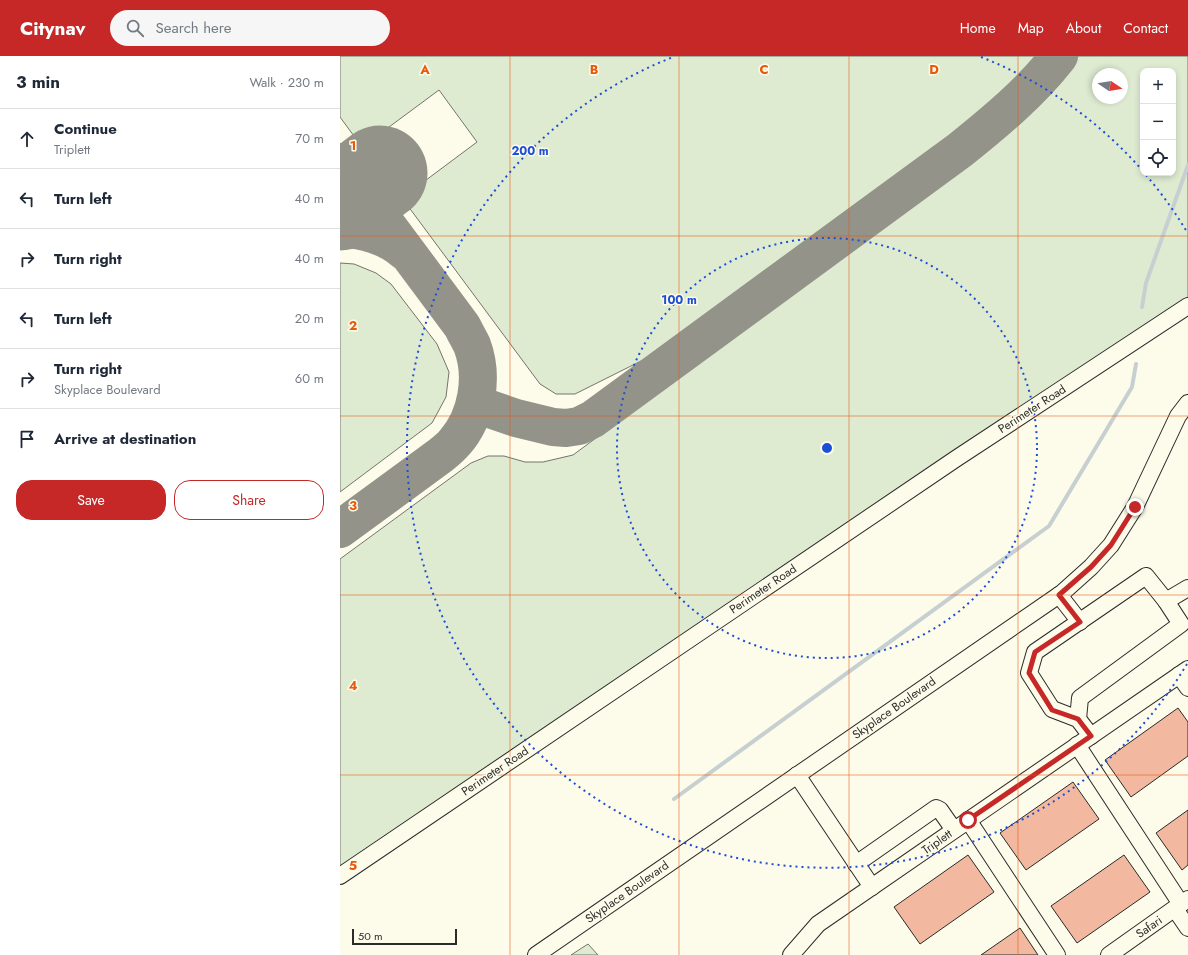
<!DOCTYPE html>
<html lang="en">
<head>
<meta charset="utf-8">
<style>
	:root { --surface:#fff; --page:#f6f6f7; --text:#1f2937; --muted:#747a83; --line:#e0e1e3; --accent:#c62828 }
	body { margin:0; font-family:Jost,sans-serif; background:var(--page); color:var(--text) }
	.controls { position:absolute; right:12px; top:12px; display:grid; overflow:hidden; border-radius:8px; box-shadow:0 2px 6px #0003 }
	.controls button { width:36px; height:36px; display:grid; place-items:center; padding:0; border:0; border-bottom:1px solid var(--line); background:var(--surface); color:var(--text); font:20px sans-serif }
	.compass { position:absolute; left:752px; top:12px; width:36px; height:36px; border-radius:50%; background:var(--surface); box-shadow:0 2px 6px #0003; rotate:102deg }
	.scale { position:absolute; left:12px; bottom:10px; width:105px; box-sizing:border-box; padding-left:4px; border:2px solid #2b2b2b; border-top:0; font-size:11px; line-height:14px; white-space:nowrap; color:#2b2b2b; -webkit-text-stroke:3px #fdfbea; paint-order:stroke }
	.stop { position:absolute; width:12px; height:12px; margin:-9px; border:3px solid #c62828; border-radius:50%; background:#fff }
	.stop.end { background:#c62828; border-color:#fff; box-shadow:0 1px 4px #0008 }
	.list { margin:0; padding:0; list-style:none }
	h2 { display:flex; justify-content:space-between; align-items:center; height:52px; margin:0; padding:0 16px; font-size:17px }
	h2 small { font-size:13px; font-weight:400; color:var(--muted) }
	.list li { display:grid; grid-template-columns:26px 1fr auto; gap:12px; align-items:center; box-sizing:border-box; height:60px; padding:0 16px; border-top:1px solid var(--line) }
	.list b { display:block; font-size:15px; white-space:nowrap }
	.list p { margin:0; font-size:13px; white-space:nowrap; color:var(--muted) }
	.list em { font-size:13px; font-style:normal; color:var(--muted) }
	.actions { display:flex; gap:8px; padding:12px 16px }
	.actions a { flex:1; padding:9px 0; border:1px solid var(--accent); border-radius:16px; text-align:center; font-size:14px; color:var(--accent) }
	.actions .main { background:var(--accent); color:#fff }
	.icon { flex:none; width:22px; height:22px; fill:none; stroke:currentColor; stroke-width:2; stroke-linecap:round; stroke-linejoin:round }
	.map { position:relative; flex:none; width:848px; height:899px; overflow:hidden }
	header { display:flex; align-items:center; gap:24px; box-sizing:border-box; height:56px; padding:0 20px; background:var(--accent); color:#fff }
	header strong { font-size:19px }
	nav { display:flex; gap:22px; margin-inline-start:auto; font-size:14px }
	.search { width:280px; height:36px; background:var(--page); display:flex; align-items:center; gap:10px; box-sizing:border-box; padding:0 14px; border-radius:22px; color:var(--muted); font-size:15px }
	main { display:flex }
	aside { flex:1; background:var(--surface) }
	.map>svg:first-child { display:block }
	.green { fill:#deebd1; stroke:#74746e; fill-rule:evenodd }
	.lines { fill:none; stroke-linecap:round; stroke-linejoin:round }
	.stream { stroke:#c7d0d0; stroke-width:4 }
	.taxiway { stroke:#94938a; stroke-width:38 }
	.runway { stroke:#94938a; stroke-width:95 }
	.building { fill:#f2b8a0; stroke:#2b2b2b }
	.minor-casing { stroke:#2b2b2b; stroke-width:18 }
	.minor { stroke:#fdfbea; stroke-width:16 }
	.route { stroke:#c62828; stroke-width:5 }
	.grid { fill:none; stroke:#e8590c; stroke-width:1; stroke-opacity:0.55 }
	.ring { fill:none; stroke:#1d4ed8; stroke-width:2; stroke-dasharray:2 4 }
	.labels { text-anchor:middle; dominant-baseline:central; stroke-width:3; stroke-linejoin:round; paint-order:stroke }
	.street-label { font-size:12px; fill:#2b2b2b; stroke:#fdfbea }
	.grid-label { font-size:13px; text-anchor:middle; font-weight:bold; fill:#e8590c; stroke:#fdfbea; stroke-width:3; stroke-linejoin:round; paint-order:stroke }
	.centre { fill:#1d4ed8; stroke:#fdfbea; stroke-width:2 }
	.ring-label { font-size:12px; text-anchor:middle; font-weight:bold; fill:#1d4ed8; stroke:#fdfbea; stroke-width:3; stroke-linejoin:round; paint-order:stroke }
</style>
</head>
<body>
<header>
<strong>Citynav</strong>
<div class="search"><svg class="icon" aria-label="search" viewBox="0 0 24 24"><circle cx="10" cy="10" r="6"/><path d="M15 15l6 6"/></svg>Search here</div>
<nav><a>Home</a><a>Map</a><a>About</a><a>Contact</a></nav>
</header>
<main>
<aside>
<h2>3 min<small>Walk · 230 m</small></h2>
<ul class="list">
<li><svg class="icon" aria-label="ahead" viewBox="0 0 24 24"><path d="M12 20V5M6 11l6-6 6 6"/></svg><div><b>Continue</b><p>Triplett</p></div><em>70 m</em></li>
<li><svg class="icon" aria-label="left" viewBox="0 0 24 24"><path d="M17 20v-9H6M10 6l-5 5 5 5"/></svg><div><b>Turn left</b></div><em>40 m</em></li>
<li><svg class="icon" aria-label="right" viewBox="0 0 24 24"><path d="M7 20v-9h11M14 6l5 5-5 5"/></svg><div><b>Turn right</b></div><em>40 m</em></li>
<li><svg class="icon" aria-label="left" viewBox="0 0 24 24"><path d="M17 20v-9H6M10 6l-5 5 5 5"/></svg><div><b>Turn left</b></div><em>20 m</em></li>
<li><svg class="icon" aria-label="right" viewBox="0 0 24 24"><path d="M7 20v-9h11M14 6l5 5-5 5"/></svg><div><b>Turn right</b><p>Skyplace Boulevard</p></div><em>60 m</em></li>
<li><svg class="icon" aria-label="arrive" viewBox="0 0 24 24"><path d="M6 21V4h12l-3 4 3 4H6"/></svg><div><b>Arrive at destination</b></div></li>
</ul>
<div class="actions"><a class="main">Save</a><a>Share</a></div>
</aside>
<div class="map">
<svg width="848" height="899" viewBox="0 0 848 899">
	<rect width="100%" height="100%" fill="#fdfbea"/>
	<g class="green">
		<path d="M0 0H697L688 12 643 55 303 304 235 338H216L200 328 62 142 137 86 99 34 22 91 0 61Z"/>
		<path d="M738 0H848V241L0 810V503L131 407 148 400H164L185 406H203L233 399 653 89 718 30ZM803 15H833V117H803ZM758 18H782V42H758Z"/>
		<path d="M0 207 14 208 36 217 51 228 97 288 109 316 106 341 92 367 0 436Z"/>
		<path d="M248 888 258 899H231Z"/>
	</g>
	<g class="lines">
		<g class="stream">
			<path d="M802 251 806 227 848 109"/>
			<path d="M334 743 709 470 792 331 796 308"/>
		</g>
		<g class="taxiway">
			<path d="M0 106 122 270C125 276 129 283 132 289 144 321 137 361 115 386 111 391 106 395 101 399L0 473"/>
			<path d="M0 173C22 173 47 180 64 195"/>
			<path d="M135 348 176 362 213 371 226 372 239 370 253 363 620 94C655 66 691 36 719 0"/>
		</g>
		<path class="runway" d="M0 147 40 117"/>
	</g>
	<g class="building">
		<path d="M838 652 848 666V700L791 741 765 704Z"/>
		<path d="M733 726 759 763 686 814 660 777Z"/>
		<path d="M848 754V809L842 814 816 777Z"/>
		<path d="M628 799 654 836 580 888 554 851Z"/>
		<path d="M784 799 810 836 737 887 711 850Z"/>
		<path d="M680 872 698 899H641Z"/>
	</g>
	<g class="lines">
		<defs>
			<g id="minor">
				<path d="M719 539 740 566"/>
				<path d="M839 619 848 632"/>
				<path d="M738 663 740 642 841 568 826 545"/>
				<path d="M751 680 738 663 712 653 689 617 695 596 806 520 826 545 848 532"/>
				<path d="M737 689 841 848"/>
				<path d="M457 719 532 831"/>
				<path d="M628 764 717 899"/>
				<path d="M516 808 596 752 600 754 614 774"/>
				<path d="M0 820 617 402 848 250"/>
				<path d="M835 853 848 872"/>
				<path d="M196 899 722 537 751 511 771 489 795 451 838 360 848 347"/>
				<path d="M451 899 478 868 848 613"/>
				<path d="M769 899 848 843"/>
			</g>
		</defs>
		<use href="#minor" class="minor-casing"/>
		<use href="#minor" class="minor"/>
	</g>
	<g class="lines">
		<path class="route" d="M628 764 751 680 738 663 712 654 689 617 695 596 740 566 719 539 751 511 771 489 795 451"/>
	</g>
	<path class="grid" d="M170 0V899M339 0V899M509 0V899M678 0V899M0 180H848M0 360H848M0 539H848M0 719H848"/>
	<g class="ring">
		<circle cx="487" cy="392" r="210"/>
		<path d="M847 608A420 420 0 1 1 333 1M641 1A420 420 0 0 1 802 114M806 119A420 420 0 0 1 847 176"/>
	</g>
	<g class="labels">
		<g class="street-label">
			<text transform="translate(692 353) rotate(-33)">Perimeter Road</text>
			<text transform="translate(423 533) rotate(-34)">Perimeter Road</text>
			<text transform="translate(554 652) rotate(-35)">Skyplace Boulevard</text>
			<text transform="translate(155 715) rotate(-34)">Perimeter Road</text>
			<text transform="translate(597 786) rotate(-35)">Triplett</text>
			<text transform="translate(287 836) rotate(-35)">Skyplace Boulevard</text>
			<text transform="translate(809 871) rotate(-35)">Safari</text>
		</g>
	</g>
	<g class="grid-label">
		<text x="85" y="18">A</text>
		<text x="254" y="18">B</text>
		<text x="424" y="18">C</text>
		<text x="594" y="18">D</text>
		<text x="13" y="94">1</text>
		<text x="13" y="274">2</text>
		<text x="13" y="454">3</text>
		<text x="13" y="634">4</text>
		<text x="13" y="814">5</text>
	</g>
	<circle cx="487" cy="392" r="6" class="centre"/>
	<g class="ring-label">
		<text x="190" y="99">200 m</text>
		<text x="339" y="248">100 m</text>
	</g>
</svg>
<div class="controls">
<button>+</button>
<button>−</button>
<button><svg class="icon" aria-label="locate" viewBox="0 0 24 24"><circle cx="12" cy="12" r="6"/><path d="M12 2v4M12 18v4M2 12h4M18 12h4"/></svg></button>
</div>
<svg class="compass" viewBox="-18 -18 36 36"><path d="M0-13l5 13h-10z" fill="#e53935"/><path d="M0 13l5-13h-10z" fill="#747a83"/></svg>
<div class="scale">50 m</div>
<div class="stop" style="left:628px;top:764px"></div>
<div class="stop end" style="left:795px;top:451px"></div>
</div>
</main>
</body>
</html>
